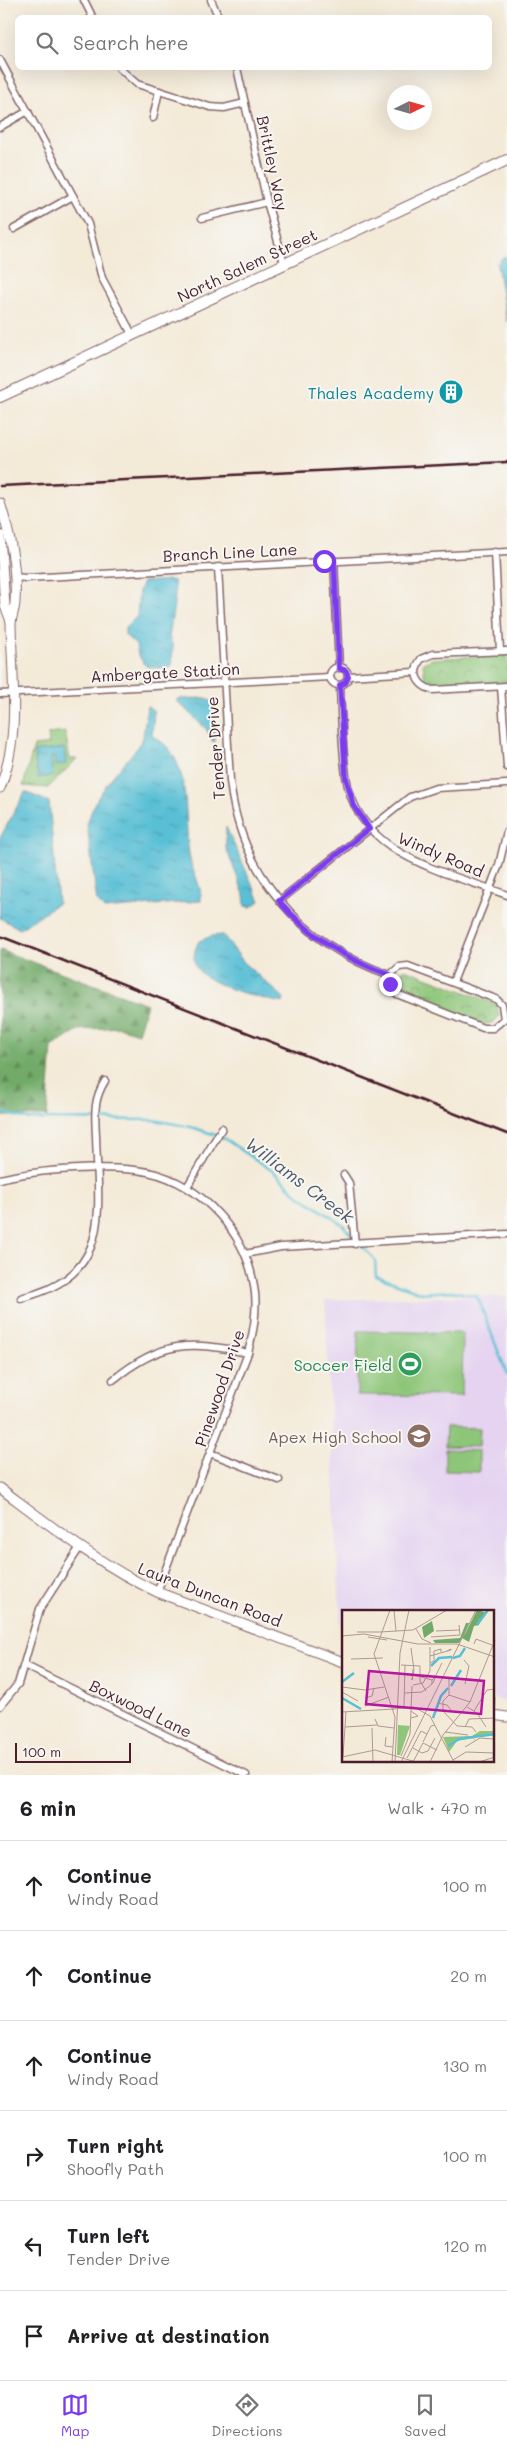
<!DOCTYPE html>
<html lang="en">
<head>
<meta charset="utf-8">
<style>
	:root { --surface:#fff; --page:#f6f6f6; --text:#202124; --muted:#757577; --line:#e0e0e0; --accent:#7c3aed }
	body { margin:0; font-family:Mali,sans-serif; background:var(--page); color:var(--text) }
	.compass { position:absolute; left:387px; top:85px; width:45px; height:45px; border-radius:50%; background:var(--surface); box-shadow:0 5px 20px #0002; rotate:85deg }
	.scale { position:absolute; left:15px; bottom:12px; width:116px; box-sizing:border-box; padding-left:5px; border:2px solid #4a1f2b; border-top:0; font-size:14px; line-height:18px; white-space:nowrap; color:#4a1f2b; -webkit-text-stroke:4px #f6f6f2; paint-order:stroke }
	.stop { position:absolute; width:15px; height:15px; margin:-11px; border:4px solid #7c3aed; border-radius:50%; background:#fff }
	.stop.end { background:#7c3aed; border-color:#fff; box-shadow:0 1px 5px #0008 }
	.list { margin:0; padding:0; list-style:none }
	h2 { display:flex; justify-content:space-between; align-items:center; height:65px; margin:0; padding:0 20px; font-size:21px }
	h2 small { font-size:16px; font-weight:400; color:var(--muted) }
	.list li { display:grid; grid-template-columns:32px 1fr auto; gap:15px; align-items:center; box-sizing:border-box; height:90px; padding:0 20px; border-top:1px solid var(--line) }
	.list b { display:block; font-size:19px; white-space:nowrap }
	.list p { margin:0; font-size:16px; white-space:nowrap; color:var(--muted) }
	.list em { font-size:16px; font-style:normal; color:var(--muted) }
	.icon { flex:none; width:28px; height:28px; fill:none; stroke:currentColor; stroke-width:2; stroke-linecap:round; stroke-linejoin:round }
	.map { position:relative; flex:none; width:507px; height:1775px; overflow:hidden }
	.search { position:absolute; background:var(--surface); box-shadow:0 5px 20px #0002; left:15px; right:15px; top:15px; height:55px; display:flex; align-items:center; gap:12px; box-sizing:border-box; padding:0 18px; border-radius:8px; color:var(--muted); font-size:19px }
	.sheet { height:605px; background:var(--surface) }
	nav { display:flex; justify-content:space-around; align-items:center; box-sizing:border-box; height:70px; border-top:1px solid var(--line); background:var(--surface); font-size:14px; color:var(--muted) }
	nav a { display:grid; justify-items:center; gap:2px }
	nav .on { color:var(--accent) }
	.map>svg:first-child { display:block }
	.built { fill:#e5d3f1 }
	.grass { fill:#8ec679; stroke:#6c7252 }
	.forest { fill:url(#forest-firs); stroke:#5e654a }
	.park { fill:url(#park-crowns); stroke:#6c7252 }
	.water { fill:url(#water-ripples); stroke:#516f80 }
	.lines { fill:none; stroke-linecap:round; stroke-linejoin:round }
	.stream { stroke:#58bfd5; stroke-width:2.5 }
	.street-casing { stroke:#866668; stroke-width:9 }
	.secondary-casing { stroke:#866668; stroke-width:11 }
	.primary-casing { stroke:#866668; stroke-width:12 }
	.street { stroke:#fff; stroke-width:6 }
	.secondary { stroke:#fff; stroke-width:9 }
	.primary { stroke:#fff; stroke-width:10 }
	.rail { stroke:#4a1f2b; stroke-width:2.5 }
	.route { stroke:#7c3aed; stroke-width:6 }
	.labels { text-anchor:middle; dominant-baseline:central; stroke-width:4; stroke-linejoin:round; paint-order:stroke }
	.street-label { font-size:16px; fill:#4a1f2b; stroke:#f6f6f2 }
	.culture-label { font-size:16px; fill:#0d838f; stroke:#f6f6f2; text-anchor:end }
	.leisure-label { font-size:16px; fill:#27864d; stroke:#f6f6f2; text-anchor:end }
	.education-label { font-size:16px; fill:#785e54; stroke:#f6f6f2; text-anchor:end }
	.water-label { font-size:18px; font-style:italic; fill:#4f5766; stroke:#f6f6f2 }
	.inset-river { fill:none; stroke:#58bfd5; stroke-width:2.5 }
	.inset-road { fill:none; stroke:#b09993; stroke-width:1 }
	.view { fill:#b5179e; fill-opacity:0.15; stroke:#b5179e; stroke-width:2.5 }
	.inset-edge { fill:none; stroke:#4a1f2b; stroke-width:2.5 }
</style>
</head>
<body>
<div class="map">
<svg width="507" height="1775" viewBox="0 0 507 1775">
	<defs>
		<pattern id="forest-firs" width="22" height="20" patternUnits="userSpaceOnUse" patternTransform="scale(1.25)"><rect width="22" height="20" fill="#72ab69"/><path d="M5 1l3.5 6h-7zM16 11l3.5 6h-7z" fill="#608b57"/></pattern>
		<pattern id="park-crowns" width="20" height="18" patternUnits="userSpaceOnUse" patternTransform="scale(1.25)"><rect width="20" height="18" fill="#8ec679"/><path d="M2 6a3 3 0 1 1 6 0M12 15a3 3 0 1 1 6 0" fill="none" stroke="#76a063"/></pattern>
		<pattern id="water-ripples" width="26" height="14" patternUnits="userSpaceOnUse" patternTransform="scale(1.25)"><rect width="26" height="14" fill="#58bfd5"/><path d="M2 4q2-2 4 0t4 0M15 11q2-2 4 0t4 0" fill="none" stroke="#4b9bad"/></pattern>
	</defs>
	<rect width="100%" height="100%" fill="#f6f6f2"/>
	<filter id="ink" filterUnits="userSpaceOnUse"><feTurbulence type="fractalNoise" baseFrequency=".02" numOctaves="2"/><feDisplacementMap in="SourceGraphic" scale="10" xChannelSelector="R" yChannelSelector="G"/><feConvolveMatrix kernelMatrix="1 2 1 2 8 2 1 2 1" color-interpolation-filters="sRGB"/></filter>
	<filter id="wash" filterUnits="userSpaceOnUse"><feTurbulence type="fractalNoise" baseFrequency=".0096" numOctaves="4" result="noise"/><feDisplacementMap in="SourceGraphic" scale="20" xChannelSelector="R" yChannelSelector="G"/><feGaussianBlur stdDeviation="1.12" result="paint"/><feColorMatrix in="noise" values="0 0 0 0 0 0 0 0 0 0 0 0 0 0 0 0 0 1.4 0 .05"/><feComposite in="paint" operator="in"/></filter>
	<g filter="url(#wash)">
		<rect width="100%" height="100%" fill="#f4ead8"/>
		<path class="built" d="M477 1296 507 1297V1702L493 1698V1611H343L342 1649 325 1300Z"/>
		<g class="grass">
			<path d="M65 732 70 759H77L48 788 23 786 34 746 49 744 48 734Z"/>
			<path d="M358 1331 463 1333 462 1396 357 1395Z"/>
			<path d="M446 1427 480 1428 479 1447 445 1446Z"/>
			<path d="M445 1449 479 1451V1472L445 1471Z"/>
		</g>
		<path class="forest" d="M0 950 147 1004 138 1033 119 1027 78 1030 52 1047 47 1116H0Z"/>
		<g class="park">
			<path d="M507 654V682L436 686 425 683 423 663 432 659Z"/>
			<path d="M405 969 494 1003 497 1006 499 1016 493 1023 483 1024 402 993 395 984 398 975Z"/>
		</g>
		<g class="water">
			<path d="M507 257V322L497 264 502 258Z"/>
			<path d="M170 580 174 581 175 597 169 638 173 646 172 666 159 668 146 666 138 655 136 645 125 635V628L137 616 139 591 143 582Z"/>
			<path d="M206 698 214 703 215 742 212 741 207 730 177 701V699Z"/>
			<path d="M147 706 154 711 152 736C195 755 182 821 190 860 193 874 202 885 201 901L104 909 97 902 87 824 94 804 108 782 137 748 143 738Z"/>
			<path d="M64 748 66 764 55 766 54 757H51L53 776 38 778 34 752Z"/>
			<path d="M25 792 49 802 58 903 20 929 0 918V838Z"/>
			<path d="M226 827 260 901 251 907 245 906 244 894 226 848Z"/>
			<path d="M223 935 246 965 284 998 283 1003C262 999 207 986 196 967 192 958 195 948 199 941L212 936Z"/>
		</g>
		<g class="lines">
			<g class="stream">
				<path d="M0 1112 27 1119 154 1120 191 1127 222 1137 274 1172 297 1194 343 1225 353 1237"/>
				<path d="M360 1244 375 1260 376 1276 422 1293 451 1291 477 1296 507 1374"/>
			</g>
		</g>
	</g>
	<g filter="url(#ink)">
		<g class="lines">
			<defs>
				<g id="street">
					<path d="M84 0 93 18"/>
					<path d="M211 0 219 18"/>
					<path d="M0 60 88 224 102 278 133 336"/>
					<path d="M119 68 137 84 210 107 224 108 245 103"/>
					<path d="M237 68 267 202 284 263"/>
					<path d="M153 118 159 91"/>
					<path d="M0 127 28 111"/>
					<path d="M202 218 267 202"/>
					<path d="M14 229 73 196"/>
					<path d="M495 552 500 651"/>
					<path d="M334 560 339 668"/>
					<path d="M218 567 230 781C240 874 302 945 390 975"/>
					<path d="M14 577 26 578 507 552"/>
					<path d="M507 651 433 654 421 659C411 673 417 685 432 690L507 686"/>
					<circle cx="339" cy="676" r="9"/>
					<path d="M348 676 415 672"/>
					<path d="M340 685C341 715 342 747 346 776 357 856 444 871 507 895"/>
					<path d="M501 687 507 767"/>
					<path d="M0 694 330 677"/>
					<path d="M279 901 410 797 436 788 507 784"/>
					<path d="M408 966 496 999 502 1005 504 1019 493 1028H483L397 994 390 983V975L399 967Z"/>
					<path d="M453 982 499 865 507 831"/>
					<path d="M344 1175 349 1183 355 1244"/>
					<path d="M0 1179C36 1170 111 1164 148 1172 203 1184 249 1236 255 1293 257 1314 253 1333 248 1353L157 1592"/>
					<path d="M187 1187 222 1128"/>
					<path d="M245 1254 281 1247 507 1234"/>
					<path d="M21 1298C114 1276 98 1211 96 1136 95 1115 93 1100 105 1081"/>
					<path d="M113 1380C162 1340 190 1341 248 1353"/>
					<path d="M210 1453 279 1480"/>
					<path d="M24 1665 246 1775"/>
					<path d="M0 1706 18 1684 40 1609 80 1547"/>
				</g>
				<g id="secondary">
					<path d="M0 503C10 534 17 569 15 602 15 609 11 617 11 624 12 680 21 735 0 788"/>
					<path d="M0 535 5 606 11 621"/>
					<path d="M0 1488C51 1526 100 1565 157 1592L343 1662"/>
					<path d="M493 1715 507 1717"/>
				</g>
				<path id="primary" d="M0 397 507 160"/>
			</defs>
			<use href="#street" class="street-casing"/>
			<use href="#secondary" class="secondary-casing"/>
			<use href="#primary" class="primary-casing"/>
			<use href="#street" class="street"/>
			<use href="#secondary" class="secondary"/>
			<use href="#primary" class="primary"/>
			<g class="rail">
				<path d="M0 486 507 462"/>
				<path d="M0 936 507 1134"/>
			</g>
		</g>
	</g>
	<g class="lines" filter="url(#ink)">
		<path class="route" d="M324 561 334 560 339 668 346 671 348 676 345 683 340 685 346 778 354 806 369 829 279 901C309 936 347 960 390 975V984"/>
	</g>
	<defs>
		<symbol id="building-disc" viewBox="-11 -11 22 22"><circle r="9.5" fill="#0f9aa8" stroke="#f6f6f2"/><path d="M-4-6H4V6H1V3H-1V6H-4ZM-2.5-4.3h1.7v1.8h-1.7ZM.8-4.3h1.7v1.8H.8ZM-2.5-1h1.7V.8h-1.7ZM.8-1h1.7V.8H.8Z" fill="#fff"/></symbol>
		<symbol id="stadium-disc" viewBox="-11 -11 22 22"><circle r="9.5" fill="#2e9e5b" stroke="#f6f6f2"/><path d="M0-5a6.5 5 0 1 0 0 10a6.5 5 0 1 0 0-10ZM-3.5-1.8h7v3.6h-7Z" fill="#fff"/></symbol>
		<symbol id="school-disc" viewBox="-11 -11 22 22"><circle r="9.5" fill="#8d6e63" stroke="#f6f6f2"/><path d="M0-5L7-2L0 1L-7-2ZM-4 1L0 2.5L4 1V4Q0 6-4 4Z" fill="#fff"/></symbol>
	</defs>
	<g fill-rule="evenodd">
		<use href="#building-disc" x="437" y="378" width="28" height="28"/>
		<use href="#stadium-disc" x="396" y="1350" width="28" height="28"/>
		<use href="#school-disc" x="405" y="1422" width="28" height="28"/>
	</g>
	<g class="labels">
		<g class="street-label">
			<text transform="translate(273 163) rotate(78)">Brittley Way</text>
			<text transform="translate(247 265) rotate(-25)">North Salem Street</text>
			<text transform="translate(230 552) rotate(-3)">Branch Line Lane</text>
			<text transform="translate(165 672) rotate(-3)">Ambergate Station</text>
			<text transform="translate(215 748) rotate(-94)">Tender Drive</text>
			<text transform="translate(441 854) rotate(23)">Windy Road</text>
			<text transform="translate(219 1388) rotate(-71)">Pinewood Drive</text>
			<text transform="translate(210 1594) rotate(21)">Laura Duncan Road</text>
			<text transform="translate(141 1708) rotate(26)">Boxwood Lane</text>
		</g>
		<g class="culture-label">
			<text x="434" y="392">Thales Academy</text>
		</g>
		<g class="leisure-label">
			<text x="392" y="1364">Soccer Field</text>
		</g>
		<g class="education-label">
			<text x="402" y="1436">Apex High School</text>
		</g>
		<g class="water-label">
			<text transform="translate(300 1180) rotate(37)">Williams Creek</text>
		</g>
	</g>
	<g transform="translate(342 1610)">
		<rect width="152" height="152" fill="#f4ead8"/>
		<path d="M135 0 145 3 139 10 135 8 138 10 137 15 132 16 127 32 120 28 117 33H93L91 30 118 28 124 13H127L122 26ZM90 11 92 21 82 28 80 17Z" fill="#72ab69"/>
		<path d="M56 115 68 116 58 145H55ZM138 121H152V126L138 125 132 128 133 131 131 128 115 131 107 142 101 127 130 126Z" fill="#8ec679"/>
		<path class="inset-river" d="M135 15 146 0M111 48 118 46 123 38M89 56 97 48 110 47M0 72 12 63M109 76 119 60M0 88 19 99M91 108 99 86 106 78M106 136 117 129 153 124"/>
		<path class="inset-road" d="M48 0 32 44 53 107 50 152M52 0 54 21M74 19 80 29 89 33M94 21 117 20M15 22H38M38 22 71 20 105 0M0 26 22 24 76 34H115L153 47M26 27 45 30M89 27 118 25 117 15M132 34 134 29 150 35M69 38 72 60 70 70 71 59M88 46 109 40V39L105 41M9 49 41 48M122 50 127 56 123 74M88 53 92 51V41L99 39V42M59 55 78 56V71L84 81M72 65 90 70M93 67 92 71 90 74V70ZM93 67 100 53M71 75 81 73 88 61V37M0 77 23 80 42 77M0 82 16 91M63 83 80 82 90 74M107 85V67M23 88 30 86 32 78M128 92 107 85 101 91V101L115 116 130 117 134 122M95 93 105 95 109 100M23 96 47 87M62 96 63 55M125 97 135 103 144 117M51 99 72 97 88 106 112 152M132 101 145 80 153 79M0 102 52 99M69 108 76 106 69 101M152 108 153 87M33 109 36 116 52 118M3 117 35 115M123 117 127 109 153 108M30 118 31 152M103 122 126 125M44 127 43 136 51 137M81 132 89 116 93 115M81 133 95 140M123 137 138 128 151 129M71 138 80 143 86 141 93 128M1 146 4 102M59 146 68 124 70 76M0 147 33 140 74 152M65 148 79 121 85 124M111 150 124 142 153 143M53 152 58 43 67 0M59 152 134 0M71 152 81 133M88 152 101 125 128 92 153 30M137 152 153 147"/>
		<path class="view" d="M27 61 142 71 139 104 24 94Z"/>
		<rect width="152" height="152" class="inset-edge"/>
	</g>
</svg>
<svg class="compass" viewBox="-18 -18 36 36"><path d="M0-13l5 13h-10z" fill="#e53935"/><path d="M0 13l5-13h-10z" fill="#757577"/></svg>
<div class="scale">100 m</div>
<div class="stop" style="left:324px;top:561px"></div>
<div class="stop end" style="left:390px;top:984px"></div>
<div class="search"><svg class="icon" aria-label="search" viewBox="0 0 24 24"><circle cx="10" cy="10" r="6"/><path d="M15 15l6 6"/></svg>Search here</div>
</div>
<section class="sheet">
<h2>6 min<small>Walk · 470 m</small></h2>
<ul class="list">
<li><svg class="icon" aria-label="ahead" viewBox="0 0 24 24"><path d="M12 20V5M6 11l6-6 6 6"/></svg><div><b>Continue</b><p>Windy Road</p></div><em>100 m</em></li>
<li><svg class="icon" aria-label="ahead" viewBox="0 0 24 24"><path d="M12 20V5M6 11l6-6 6 6"/></svg><div><b>Continue</b></div><em>20 m</em></li>
<li><svg class="icon" aria-label="ahead" viewBox="0 0 24 24"><path d="M12 20V5M6 11l6-6 6 6"/></svg><div><b>Continue</b><p>Windy Road</p></div><em>130 m</em></li>
<li><svg class="icon" aria-label="right" viewBox="0 0 24 24"><path d="M7 20v-9h11M14 6l5 5-5 5"/></svg><div><b>Turn right</b><p>Shoofly Path</p></div><em>100 m</em></li>
<li><svg class="icon" aria-label="left" viewBox="0 0 24 24"><path d="M17 20v-9H6M10 6l-5 5 5 5"/></svg><div><b>Turn left</b><p>Tender Drive</p></div><em>120 m</em></li>
<li><svg class="icon" aria-label="arrive" viewBox="0 0 24 24"><path d="M6 21V4h12l-3 4 3 4H6"/></svg><div><b>Arrive at destination</b></div></li>
</ul>
</section>
<nav>
<a class="on"><svg class="icon" aria-label="map" viewBox="0 0 24 24"><path d="M3 6l6-2 6 2 6-2v14l-6 2-6-2-6 2zM9 4v14M15 6v14"/></svg>Map</a>
<a><svg class="icon" aria-label="directions" viewBox="0 0 24 24"><path d="M12 3l9 9-9 9-9-9zM9 14v-3h6M13 9l2 2-2 2"/></svg>Directions</a>
<a><svg class="icon" aria-label="saved" viewBox="0 0 24 24"><path d="M7 4h10v16l-5-4-5 4z"/></svg>Saved</a>
</nav>
</body>
</html>
